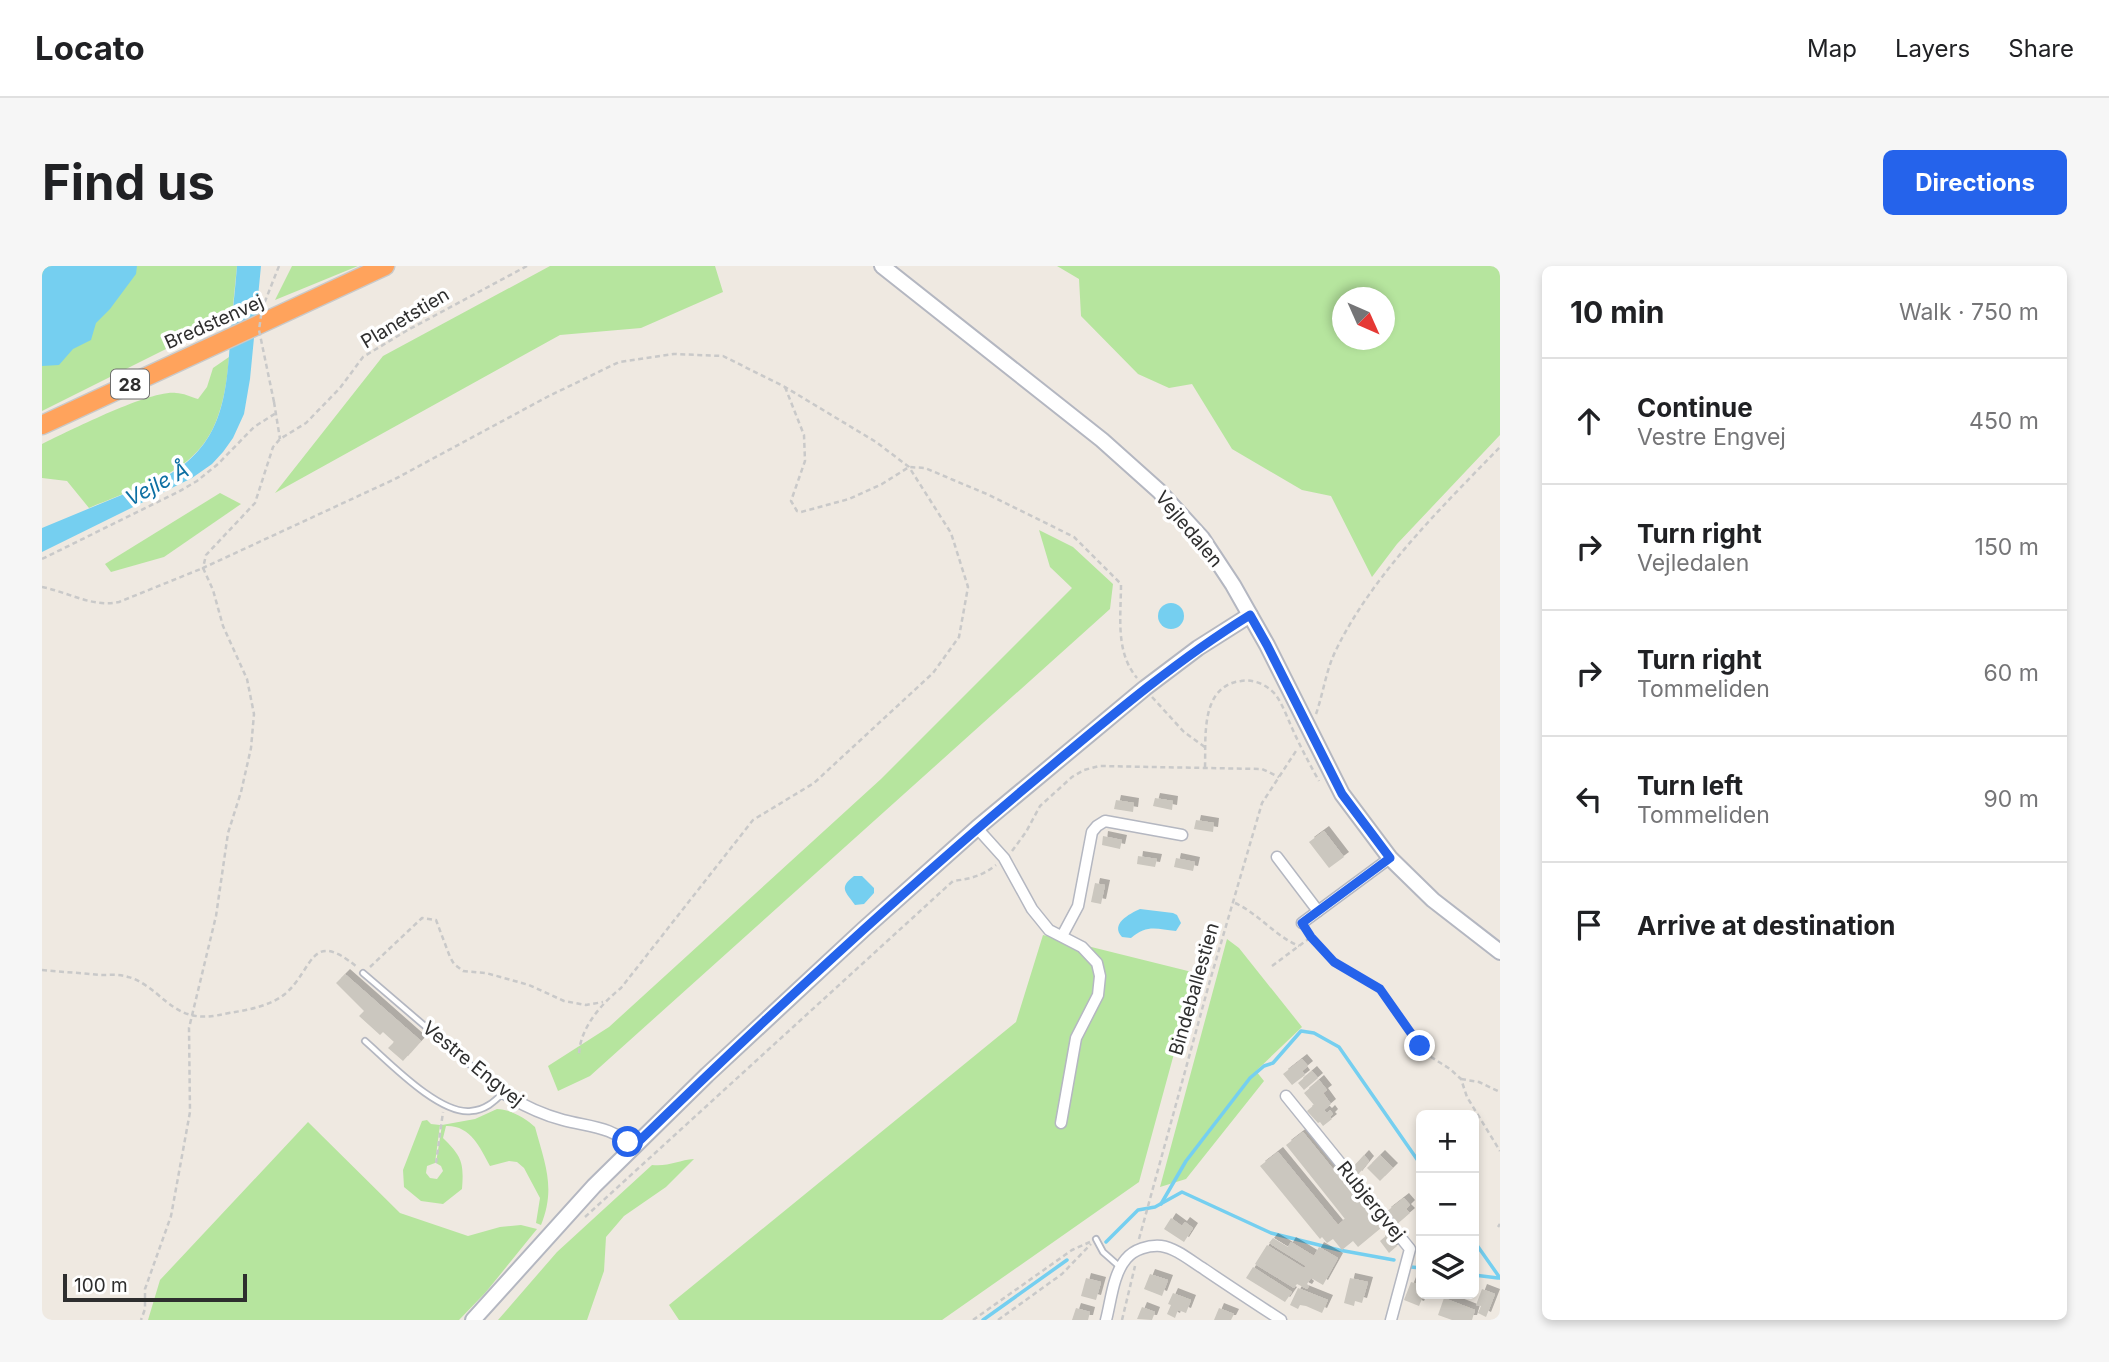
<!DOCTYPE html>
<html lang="en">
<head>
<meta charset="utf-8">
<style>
	:root { --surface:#fff; --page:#f6f6f6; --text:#202124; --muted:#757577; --line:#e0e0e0; --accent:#2563eb }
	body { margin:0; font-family:Inter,sans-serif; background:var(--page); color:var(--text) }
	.controls { position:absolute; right:21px; bottom:21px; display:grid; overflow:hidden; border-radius:10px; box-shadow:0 4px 10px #0003 }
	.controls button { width:63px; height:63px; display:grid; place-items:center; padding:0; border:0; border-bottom:2px solid var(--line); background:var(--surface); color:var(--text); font:35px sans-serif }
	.compass { position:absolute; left:1290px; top:21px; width:63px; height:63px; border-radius:50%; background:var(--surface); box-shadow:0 4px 10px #0003; rotate:135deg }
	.scale { position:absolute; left:21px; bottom:18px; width:184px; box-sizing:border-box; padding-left:7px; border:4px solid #2e2e2e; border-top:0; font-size:19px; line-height:24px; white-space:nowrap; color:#2e2e2e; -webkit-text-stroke:5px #fff; paint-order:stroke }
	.stop { position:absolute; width:21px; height:21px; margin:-16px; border:5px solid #2563eb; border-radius:50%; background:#fff }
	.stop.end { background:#2563eb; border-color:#fff; box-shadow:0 2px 7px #0008 }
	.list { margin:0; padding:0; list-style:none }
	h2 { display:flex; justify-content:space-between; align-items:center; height:91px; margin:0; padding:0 28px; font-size:30px }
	h2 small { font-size:23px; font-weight:400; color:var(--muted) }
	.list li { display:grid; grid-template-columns:46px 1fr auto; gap:21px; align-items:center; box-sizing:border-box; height:126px; padding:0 28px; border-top:2px solid var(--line) }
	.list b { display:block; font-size:26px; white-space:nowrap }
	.list p { margin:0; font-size:23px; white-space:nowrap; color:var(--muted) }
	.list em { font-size:23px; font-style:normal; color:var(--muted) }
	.icon { flex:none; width:38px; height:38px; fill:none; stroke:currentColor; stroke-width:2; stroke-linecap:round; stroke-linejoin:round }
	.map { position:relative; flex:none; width:1458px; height:1054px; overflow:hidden; border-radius:10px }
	header { display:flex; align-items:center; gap:42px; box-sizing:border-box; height:98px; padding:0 35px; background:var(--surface); border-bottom:2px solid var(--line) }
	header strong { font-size:33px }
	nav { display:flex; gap:38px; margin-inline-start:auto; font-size:24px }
	.intro { display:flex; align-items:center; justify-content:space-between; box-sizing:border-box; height:168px; padding:0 42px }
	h1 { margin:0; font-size:49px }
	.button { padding:18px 32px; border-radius:10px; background:var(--accent); color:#fff; font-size:24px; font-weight:700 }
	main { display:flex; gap:42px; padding:0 42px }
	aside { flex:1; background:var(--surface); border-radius:10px; box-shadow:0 4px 10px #0003 }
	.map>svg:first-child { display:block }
	.green { fill:#b6e59e; fill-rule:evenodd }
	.water { fill:#75cff0 }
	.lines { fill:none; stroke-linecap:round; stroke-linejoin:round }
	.stream { stroke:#75cff0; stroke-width:3.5 }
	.building { fill:#cbc7bf; filter:url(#shadow) }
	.lane-casing { stroke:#b4b7c1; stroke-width:8 }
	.street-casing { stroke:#b4b7c1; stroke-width:13 }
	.secondary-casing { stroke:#b4b7c1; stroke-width:18 }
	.highway-casing { stroke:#c9c9c9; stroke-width:21 }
	.path { stroke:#c9c9c9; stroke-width:2.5; stroke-dasharray:5 3.5; stroke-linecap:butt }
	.lane { stroke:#fff; stroke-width:4.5 }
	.street { stroke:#fff; stroke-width:10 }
	.secondary { stroke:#fff; stroke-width:14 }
	.highway { stroke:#ffa35c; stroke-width:18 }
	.path-bridge { stroke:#c9c9c9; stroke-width:2.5; stroke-dasharray:5 3.5; stroke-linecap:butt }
	.route { stroke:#2563eb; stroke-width:9 }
	.labels { text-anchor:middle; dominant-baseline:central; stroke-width:7; stroke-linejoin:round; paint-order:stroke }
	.shield { fill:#fff; stroke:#6d6d6d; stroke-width:2 }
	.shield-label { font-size:18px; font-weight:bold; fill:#2e2e2e }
	.street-label { font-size:19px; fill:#2e2e2e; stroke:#fff }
	.water-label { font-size:21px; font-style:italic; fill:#0d6fa3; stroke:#fff }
</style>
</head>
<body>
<header>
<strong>Locato</strong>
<nav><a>Map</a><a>Layers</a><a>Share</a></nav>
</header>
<div class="intro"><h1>Find us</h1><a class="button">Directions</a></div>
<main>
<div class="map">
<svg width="1458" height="1054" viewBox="0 0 1458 1054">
	<defs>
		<filter id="shadow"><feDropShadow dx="5" dy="-5" stdDeviation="0" flood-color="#0004"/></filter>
	</defs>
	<rect width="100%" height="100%" fill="#efe9e1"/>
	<g class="green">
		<path d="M0 0H195L190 50 0 145Z"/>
		<path d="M250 0H316L233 34Z"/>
		<path d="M508 0H673L681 26 599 62 518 69 233 227 341 90Z"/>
		<path d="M1015 0H1458V169L1355 278 1330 311 1289 230 1260 224 1190 183 1150 118 1127 122 1096 108 1039 50 1037 13ZM1300 32H1342V74H1300Z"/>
		<path d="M187 91C179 199 136 205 47 242L25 215 0 212V178C28 165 107 124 134 127 141 127 149 131 156 133L165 121 171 102Z"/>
		<path d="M178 227 199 238 122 291 69 306 63 298Z"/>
		<path d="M997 264 1031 281 1071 318 1068 343 548 810 516 825 506 800 567 761 839 513 1030 322 1008 301Z"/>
		<path d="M1001 669 1154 707 1097 916 900 1054H637L627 1039 974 756Z"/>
		<path d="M1185 673 1197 682 1260 761 1214 805 1222 815 1144 913 1118 921Z"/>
		<path d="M455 843C467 843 484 852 493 861 503 898 514 922 499 959L494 957 498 932 482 902 475 896 467 895 448 900C438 881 428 859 404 860L401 872C420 891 422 896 420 923L401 938 379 935 362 921 361 904 380 855 385 854 389 858 398 859 393 897 385 900 384 907 388 912 395 913 401 905 399 900 394 897 400 859 433 853Z"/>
		<path d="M266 856 358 947 426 970 458 961 479 959 495 963 444 1026 417 1054H106L118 1014Z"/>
		<path d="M652 893 624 921 582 950 564 971 562 1005 545 1054H456L515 986 610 899C626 901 637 894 652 893Z"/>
	</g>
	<g class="water">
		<path d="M0 0H95L94 8 68 43 54 57 49 74 31 83 17 99 0 100Z"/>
		<path d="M195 0H219L208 113 202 148 191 172 181 186 170 198 150 212 0 286V262L123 211C179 180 184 134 188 76 190 51 193 25 195 0Z"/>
		<circle cx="1129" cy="350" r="13"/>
		<path d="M812 610H820L832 622V627L822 638 813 639C804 626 796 622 812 610Z"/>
		<path d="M1098 643 1131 647 1135 649 1139 657 1134 665C1115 663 1105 658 1089 672L1080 671C1068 658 1087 648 1098 643Z"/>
	</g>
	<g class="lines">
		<g class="stream">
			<path d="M1119 938 1144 895 1208 812 1222 800 1231 797 1259 765 1272 767 1297 781 1379 899"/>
			<path d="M1432 975 1458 1012"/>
			<path d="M1064 976 1096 944 1113 941 1140 926 1229 967 1297 984 1352 994"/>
			<path d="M1369 1001 1379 1002"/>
			<path d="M1432 1009 1456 1012"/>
			<path d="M941 1054 1025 994"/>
		</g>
	</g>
	<g class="building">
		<path d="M1113 532 1131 535 1130 544 1111 540Z"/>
		<path d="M1074 534 1092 537 1091 546 1072 543Z"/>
		<path d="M1154 554 1172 557 1171 566 1152 563Z"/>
		<path d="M1282 565 1302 591 1287 602 1267 576Z"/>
		<path d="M1061 570 1080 574 1078 583 1060 579Z"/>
		<path d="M1096 590 1115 593 1113 601 1095 598Z"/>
		<path d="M1134 592 1153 596 1151 605 1132 601Z"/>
		<path d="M1053 617 1063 619 1059 638 1049 636Z"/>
		<path d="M303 708 379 775 361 795 346 782 352 776 341 766 338 769 317 750 322 745 294 717Z"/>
		<path d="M1260 793 1266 800 1260 805 1263 809 1250 819 1241 808Z"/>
		<path d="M1270 805 1276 812 1262 824 1256 817Z"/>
		<path d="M1277 814 1285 824 1281 827 1289 838 1282 844 1285 847 1288 844 1291 848 1288 851 1290 853 1281 860 1278 856 1276 857 1265 845 1272 839 1262 827Z"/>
		<path d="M1261 866 1339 962 1316 981 1311 975 1300 984 1291 973 1285 977 1280 971 1278 973 1218 900 1236 886 1296 959 1303 953 1244 879Z"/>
		<path d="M1322 889 1327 895 1315 910 1309 903Z"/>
		<path d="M1338 889 1351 902 1338 915 1325 902Z"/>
		<path d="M1362 932 1368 939 1364 943 1368 947 1353 960 1344 946Z"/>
		<path d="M1129 952 1140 960 1143 956 1151 962 1142 976 1122 963Z"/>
		<path d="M1345 969 1355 980 1347 987 1338 975Z"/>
		<path d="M1231 972 1246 981 1249 976 1272 990 1277 981 1296 992 1281 1019 1269 1012 1265 1018 1267 1020 1265 1023 1255 1018 1252 1022 1213 998 1225 979 1262 1002 1264 1000 1227 977Z"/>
		<path d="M1211 1001 1250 1026 1243 1036 1204 1012Z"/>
		<path d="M1108 1008 1126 1014 1120 1030 1102 1023Z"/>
		<path d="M1044 1012 1059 1016 1054 1034 1039 1030Z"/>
		<path d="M1308 1012 1326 1016 1320 1037 1313 1035 1312 1040 1302 1037Z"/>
		<path d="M1369 1016 1379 1019V1028H1382L1377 1040 1362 1034Z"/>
		<path d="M1256 1022 1286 1034 1280 1047 1264 1040 1258 1039 1256 1043 1248 1039Z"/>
		<path d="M1440 1023 1453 1028 1444 1051 1436 1047 1439 1040 1434 1039Z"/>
		<path d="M1131 1027 1149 1034 1144 1047 1136 1044 1133 1052 1125 1048 1129 1039 1126 1038Z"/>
		<path d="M1402 1032 1433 1044 1430 1054H1410L1396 1049Z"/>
		<path d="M1100 1041 1113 1046 1110 1054 1095 1053Z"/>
		<path d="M1034 1042 1048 1046 1046 1054H1030Z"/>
		<path d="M1177 1042 1192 1048 1189 1054H1172Z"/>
	</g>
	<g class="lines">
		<defs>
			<g id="lane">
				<path d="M321 707 461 827C452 836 443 844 429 845 397 849 346 795 323 775"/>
				<path d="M1054 973 1061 986 1078 1001"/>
			</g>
			<g id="street">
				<path d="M935 562 962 592 990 643 1007 664 1040 681 1055 697 1058 710 1056 729 1034 772 1019 857"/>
				<path d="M1235 591 1276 645"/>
				<path d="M1260 657 1348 592"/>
				<path d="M1020 670 1036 640 1050 566 1055 560 1063 555 1140 569"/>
				<path d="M461 827C480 839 499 848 521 854 547 861 571 860 591 882"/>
				<path d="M1244 830 1368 983 1349 1054"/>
				<path d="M1064 1054C1069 1035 1071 1008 1084 993 1092 983 1107 979 1119 980 1134 982 1149 995 1162 1003 1187 1020 1213 1037 1239 1054"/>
			</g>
			<g id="secondary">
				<path d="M840 0 1060 174 1117 225 1160 272 1191 319 1225 379 1300 528 1348 592 1391 634 1458 686"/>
				<path d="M431 1054 552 920 665 809 822 663 935 562 1103 422 1156 382 1208 349"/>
			</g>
			<path id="highway" d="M0 159 343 0"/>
		</defs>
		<use href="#lane" class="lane-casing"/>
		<use href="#street" class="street-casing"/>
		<use href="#secondary" class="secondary-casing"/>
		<use href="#highway" class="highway-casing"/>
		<g class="path">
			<path d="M485 0 364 65 321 91 298 122 264 157 238 173 231 181 213 237 164 289 161 302 353 213 505 131 577 96 632 88 681 90 743 121 834 176 867 201 909 267 926 321 917 371 891 407 772 517 711 554 579 722C559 738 537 763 537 790"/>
			<path d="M743 121 762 169 763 195 749 235 755 245 759 246 807 233 840 218 867 201 883 202 947 229 1032 271 1079 318C1079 350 1073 386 1095 412"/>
			<path d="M232 136 238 173"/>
			<path d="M0 293 136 226 155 215 176 198 212 161 234 147"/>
			<path d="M0 321C26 326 51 342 77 336L161 302 171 324 181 360 205 413 212 448 209 482 199 526 186 567 174 650 147 762 148 846 129 950 103 1023V1043L99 1054"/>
			<path d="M1110 431 1142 466 1164 482"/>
			<path d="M1274 448C1281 428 1284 405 1293 386 1330 309 1399 242 1458 181"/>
			<path d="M1163 501C1164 471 1158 420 1199 415 1211 413 1224 418 1233 428 1240 437 1245 451 1250 462 1258 480 1267 497 1277 515"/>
			<path d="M970 585 984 566 998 540 1030 511 1042 504 1057 500 1220 503 1237 511"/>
			<path d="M1193 637C1217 648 1233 670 1257 680"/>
			<path d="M1265 666 1292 696 1338 723 1386 789 1408 803 1419 813 1425 831 1458 885"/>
			<path d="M1230 700 1269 671"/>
			<path d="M328 701 380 652 394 654 408 691 412 698 421 705 444 707 487 719 522 735 544 739 561 736"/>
			<path d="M0 704C20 706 40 707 59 709 68 709 78 708 86 711 96 713 106 721 114 727 140 750 153 755 187 747 206 744 228 740 243 728 272 703 268 662 315 701"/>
			<path d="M1419 813 1437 816 1458 826"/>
			<path d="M394 897 401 846"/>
			<path d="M543 951 911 615C928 613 940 610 954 599"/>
			<path d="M1456 961 1458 958"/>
			<path d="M1097 973 1167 718 1220 537 1254 485"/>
			<path d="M931 1054 1030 984 1048 976"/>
			<path d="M956 1054 1020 1008 1049 978"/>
			<path d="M1080 1054 1093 1000"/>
		</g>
		<use href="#lane" class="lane"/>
		<use href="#street" class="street"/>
		<use href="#secondary" class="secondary"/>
		<use href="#highway" class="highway"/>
		<path class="path-bridge" d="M232 136 217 64 220 43 237 0"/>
	</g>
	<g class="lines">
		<path class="route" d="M586 876 591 881C717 758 847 637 982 523 1055 462 1127 399 1208 349L1225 379 1300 528 1348 592 1260 657 1269 671 1292 696 1338 723 1378 780"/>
	</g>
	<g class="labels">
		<rect class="shield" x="69" y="103.5" width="38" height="29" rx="5"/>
		<g class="shield-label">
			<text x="88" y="118">28</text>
		</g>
		<g class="street-label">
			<text transform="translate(363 52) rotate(-31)">Planetstien</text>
			<text transform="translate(172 56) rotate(-24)">Bredstenvej</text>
			<text transform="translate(1147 263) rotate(50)">Vejledalen</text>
			<text transform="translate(1152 723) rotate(-74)">Bindeballestien</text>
			<text transform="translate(431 798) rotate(39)">Vestre Engvej</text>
			<text transform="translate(1329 935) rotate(51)">Rubjergvej</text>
		</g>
		<g class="water-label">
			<text transform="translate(115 218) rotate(-28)">Vejle Å</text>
		</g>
	</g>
</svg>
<div class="controls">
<button>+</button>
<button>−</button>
<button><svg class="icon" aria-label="layers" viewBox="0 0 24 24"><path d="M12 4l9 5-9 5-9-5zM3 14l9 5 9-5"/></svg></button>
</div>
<svg class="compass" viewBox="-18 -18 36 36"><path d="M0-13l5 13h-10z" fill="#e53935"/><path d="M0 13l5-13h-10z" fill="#757577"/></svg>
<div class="scale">100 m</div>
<div class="stop" style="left:586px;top:876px"></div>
<div class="stop end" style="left:1378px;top:780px"></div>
</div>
<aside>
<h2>10 min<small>Walk · 750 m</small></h2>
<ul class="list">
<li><svg class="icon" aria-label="ahead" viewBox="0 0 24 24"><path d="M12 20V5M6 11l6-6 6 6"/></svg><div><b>Continue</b><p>Vestre Engvej</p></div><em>450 m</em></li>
<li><svg class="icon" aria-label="right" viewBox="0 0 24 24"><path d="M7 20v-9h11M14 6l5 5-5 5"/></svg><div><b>Turn right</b><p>Vejledalen</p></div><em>150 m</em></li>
<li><svg class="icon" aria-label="right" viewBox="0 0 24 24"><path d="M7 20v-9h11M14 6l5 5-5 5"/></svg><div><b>Turn right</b><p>Tommeliden</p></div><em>60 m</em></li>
<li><svg class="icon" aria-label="left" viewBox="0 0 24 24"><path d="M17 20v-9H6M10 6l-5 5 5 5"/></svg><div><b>Turn left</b><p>Tommeliden</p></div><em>90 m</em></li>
<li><svg class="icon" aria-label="arrive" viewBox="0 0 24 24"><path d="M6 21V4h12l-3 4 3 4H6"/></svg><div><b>Arrive at destination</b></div></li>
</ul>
</aside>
</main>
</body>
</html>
